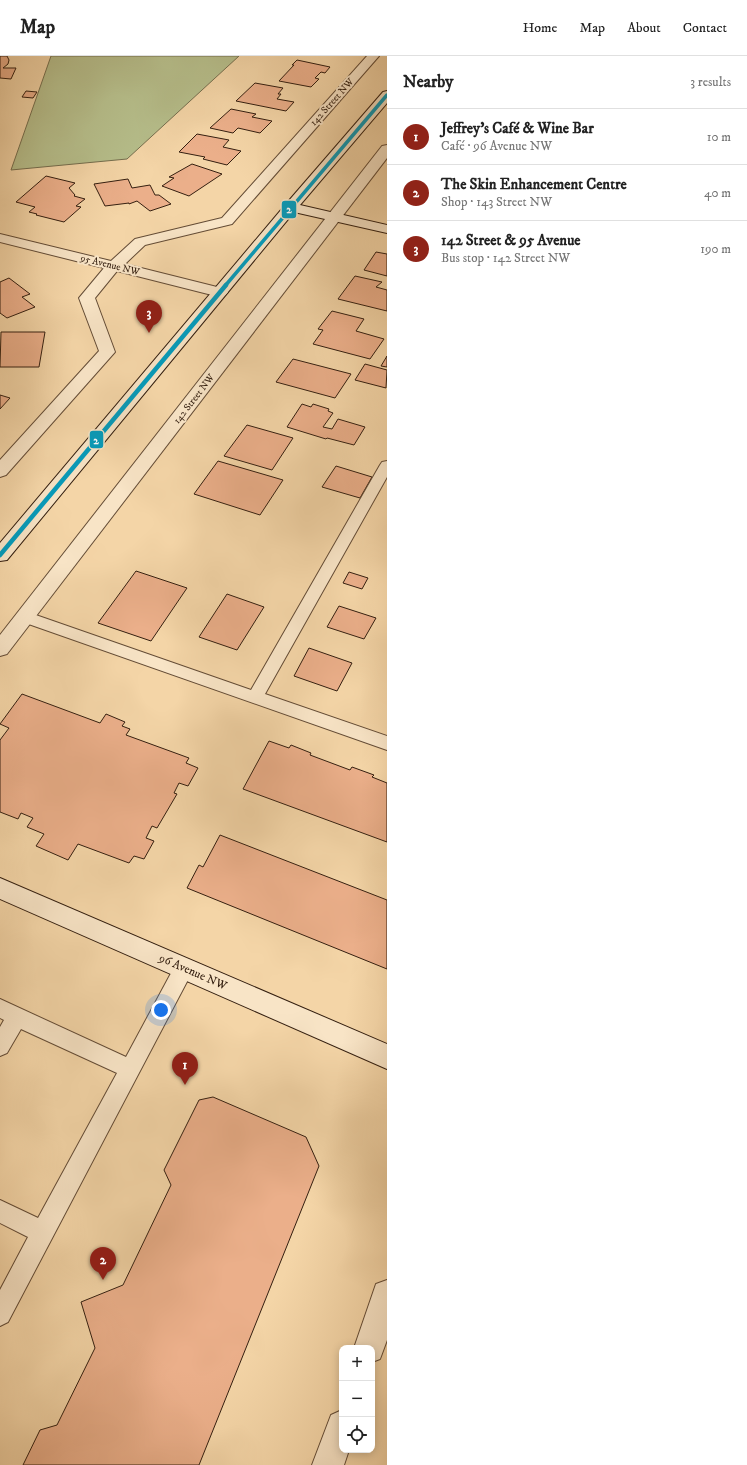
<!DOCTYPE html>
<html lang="en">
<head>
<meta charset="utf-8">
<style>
	:root { --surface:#fff; --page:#f6f6f6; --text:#222; --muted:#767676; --line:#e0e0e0; --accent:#8f2418 }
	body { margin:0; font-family:"IM FELL DW Pica",serif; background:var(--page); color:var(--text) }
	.controls { position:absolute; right:12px; bottom:12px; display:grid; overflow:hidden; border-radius:8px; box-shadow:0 2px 10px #0003 }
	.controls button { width:36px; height:36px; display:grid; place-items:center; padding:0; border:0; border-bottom:1px solid var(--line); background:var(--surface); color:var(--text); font:20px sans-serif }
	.you { position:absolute; left:161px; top:954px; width:14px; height:14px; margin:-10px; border:3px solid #fff; border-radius:50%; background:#1a73e8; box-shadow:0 0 0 6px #1a73e833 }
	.badge { display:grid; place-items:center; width:26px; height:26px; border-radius:50%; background:var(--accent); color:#fff; font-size:13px; font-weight:700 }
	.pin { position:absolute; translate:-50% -33px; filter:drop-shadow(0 1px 2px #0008) }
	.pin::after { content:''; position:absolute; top:21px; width:14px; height:12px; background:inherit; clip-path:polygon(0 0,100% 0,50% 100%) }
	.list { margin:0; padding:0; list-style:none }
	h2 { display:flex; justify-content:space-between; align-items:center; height:52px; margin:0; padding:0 16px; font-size:17px }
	h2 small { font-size:13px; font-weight:400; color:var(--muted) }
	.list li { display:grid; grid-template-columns:26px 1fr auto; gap:12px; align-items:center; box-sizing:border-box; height:56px; padding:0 16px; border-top:1px solid var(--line) }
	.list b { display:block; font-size:15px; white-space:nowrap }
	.list p { margin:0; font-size:13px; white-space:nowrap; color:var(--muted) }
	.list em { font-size:13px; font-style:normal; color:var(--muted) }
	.icon { flex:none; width:22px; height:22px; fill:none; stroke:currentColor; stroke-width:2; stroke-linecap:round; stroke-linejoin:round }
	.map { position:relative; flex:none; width:387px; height:1409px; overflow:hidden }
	header { display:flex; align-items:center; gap:24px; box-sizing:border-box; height:56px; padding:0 20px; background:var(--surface); border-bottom:1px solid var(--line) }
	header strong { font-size:19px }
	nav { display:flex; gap:22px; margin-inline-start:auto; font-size:14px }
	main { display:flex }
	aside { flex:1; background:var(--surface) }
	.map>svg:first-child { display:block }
	.green { fill:#b6be8b; stroke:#756e4e }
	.building { fill:#ebaf8a; stroke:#341f10 }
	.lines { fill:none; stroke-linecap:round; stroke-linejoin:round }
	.lane-casing { stroke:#644c36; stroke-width:2 }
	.street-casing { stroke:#644c36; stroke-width:2 }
	.secondary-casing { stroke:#341f10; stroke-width:2 }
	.lane { fill:#f8e4c6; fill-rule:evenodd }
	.street { fill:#f8e4c6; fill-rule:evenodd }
	.secondary { fill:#f8e4c6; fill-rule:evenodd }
	.bus-1-far1-casing { stroke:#f8e4c6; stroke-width:5.5 }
	.bus-1-casing { stroke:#f8e4c6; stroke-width:7 }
	.bus-1-far1 { stroke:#059bbb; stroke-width:3.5 }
	.bus-1 { stroke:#059bbb; stroke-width:4.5 }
	.labels { text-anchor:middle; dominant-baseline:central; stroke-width:4; stroke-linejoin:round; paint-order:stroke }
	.far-street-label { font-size:10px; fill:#341f10; stroke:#f8e4c6 }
	.street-label { font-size:12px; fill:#341f10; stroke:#f8e4c6 }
	.line-badge { stroke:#f8e4c6; stroke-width:1.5 }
	.badge-label { font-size:11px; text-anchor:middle; font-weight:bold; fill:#fff }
</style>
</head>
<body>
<header>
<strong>Map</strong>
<nav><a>Home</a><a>Map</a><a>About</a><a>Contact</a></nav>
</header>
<main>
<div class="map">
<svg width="387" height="1409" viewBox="0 0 387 1409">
	<rect width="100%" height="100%" fill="#f4d5a7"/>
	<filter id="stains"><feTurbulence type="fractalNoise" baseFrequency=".005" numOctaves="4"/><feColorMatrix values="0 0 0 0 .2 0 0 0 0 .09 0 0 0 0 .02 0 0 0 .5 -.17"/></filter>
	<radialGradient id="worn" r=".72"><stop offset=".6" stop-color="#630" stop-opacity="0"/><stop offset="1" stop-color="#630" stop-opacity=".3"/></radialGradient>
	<path class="green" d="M51 0H239L127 103 11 114Z"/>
	<g class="building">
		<path d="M0 0H7L9 4 8 8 3 12H16L11 23 0 22Z"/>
		<path d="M297 4 330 11 325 17 321 16 315 22 319 23 311 31 279 25 294 9H292Z"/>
		<path d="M255 27 283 32 278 38H281L277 43 294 46 286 55 236 45Z"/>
		<path d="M26 35 37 36 33 42 22 41Z"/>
		<path d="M231 53 256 58 252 61 272 65 260 77 238 72 233 77 210 72Z"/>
		<path d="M197 78 229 84 223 91 241 95 227 109 203 103 205 101 179 96Z"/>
		<path d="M192 108 222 118 189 140 162 130 174 122 169 121Z"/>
		<path d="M46 120 75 127 69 132 75 139 74 140 85 143 76 150 81 151 64 166 36 159 37 158 29 156 35 151 16 146Z"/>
		<path d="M128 123 132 132 150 129 155 139H159L171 148 150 155 137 145 129 148V147L105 150 94 128Z"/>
		<path d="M376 196 387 198V220L364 214Z"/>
		<path d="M355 220 382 226 376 231 387 234V255L338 243Z"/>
		<path d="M9 222 30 238 22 241 35 251 7 262 0 257V226Z"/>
		<path d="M332 255 364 263 356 275 384 283 370 303 313 288 323 274 318 273Z"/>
		<path d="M1 276H45L39 311H0Z"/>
		<path d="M387 300V311L381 310Z"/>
		<path d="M293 303 351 318 335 342 276 326Z"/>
		<path d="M365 308 387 314 386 332 355 324Z"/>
		<path d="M0 339 10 342 0 353Z"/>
		<path d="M302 348 311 351 313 348 329 353 328 355 333 357 323 371 332 373 338 363 365 371 354 389 327 382 326 383 287 371Z"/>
		<path d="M247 369 293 382 272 414 224 400Z"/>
		<path d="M218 405 283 424 260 459 194 438Z"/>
		<path d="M336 410 372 421 360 442 322 431Z"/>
		<path d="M136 515 187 532 151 585 98 567Z"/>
		<path d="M349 516 368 522 362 533 343 527Z"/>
		<path d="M227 538 264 551 237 594 199 581Z"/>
		<path d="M339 550 376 562 364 583 327 571Z"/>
		<path d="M309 592 352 607 337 635 294 620Z"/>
		<path d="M22 638 100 667 106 658 125 666 122 670 130 673 126 679 189 702 186 707 198 712 188 730 179 727 174 737 177 738 157 772 152 770 146 782 154 785 144 803 134 800 129 807 78 788 68 804 36 790 44 778 27 771 33 762 21 757 18 763 0 756V684L9 672 0 668Z"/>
		<path d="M269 685 289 692 291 689 311 697 310 699 350 714 352 711 374 719 372 721 387 727V786L243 733Z"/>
		<path d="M220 779 387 844V913L187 832 199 809 203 811Z"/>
		<path d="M213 1041 306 1081 319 1110 199 1409H23L40 1374 57 1369 95 1292 81 1246 123 1229 171 1129 164 1114 199 1044Z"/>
	</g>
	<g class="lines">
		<defs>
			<g id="lane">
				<path d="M387 405V421L265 638 387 680V694L20 565 17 561 20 557 25 556 30 557 251 634 380 409 382 406Z"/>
				<path d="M184 903 191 906 194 912 191 918 8 1266 0 1270V1234L28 1181 0 1167V1144L38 1162 117 1017 21 973 7 997 0 1000V971L4 964 0 962V943L126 1001 177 906Z"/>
			</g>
			<g id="street">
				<path d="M367 0H379L232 168 145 189 125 208 225 233 228 236 225 239 220 241 117 215 95 242 115 296 6 419 0 421V404L99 295 79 242 104 212 0 186V178L111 205 135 183 222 162Z"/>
				<path d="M387 89V102L7 598 0 600V579L382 90Z"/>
				<path d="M387 1224V1284L380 1303 372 1306V1292H354L376 1228Z"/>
				<path d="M342 1354V1394H349L344 1409H312L331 1359Z"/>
			</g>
			<g id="secondary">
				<path d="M387 35V47L300 149 387 169V177L294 156 7 504 0 505V487L286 148 383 36Z"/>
				<path d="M0 822 387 988V1013L0 843Z"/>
			</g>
		</defs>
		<use href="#lane" class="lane-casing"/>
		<use href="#street" class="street-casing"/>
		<use href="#secondary" class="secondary-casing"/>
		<use href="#lane" class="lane"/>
		<use href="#street" class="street"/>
		<use href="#secondary" class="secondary"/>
		<defs>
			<path id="bus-1-far1" d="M225 230 387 39"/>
			<path id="bus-1" d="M0 499 226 229"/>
		</defs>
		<use href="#bus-1-far1" class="bus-1-far1-casing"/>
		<use href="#bus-1" class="bus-1-casing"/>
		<use href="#bus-1-far1" class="bus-1-far1"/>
		<use href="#bus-1" class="bus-1"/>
	</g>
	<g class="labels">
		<g class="far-street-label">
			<text transform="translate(332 46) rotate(-48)">142 Street NW</text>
			<text transform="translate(110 209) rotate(14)">95 Avenue NW</text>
			<text transform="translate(194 343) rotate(-52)">142 Street NW</text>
		</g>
		<g class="street-label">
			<text transform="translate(193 916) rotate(24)">96 Avenue NW</text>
		</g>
	</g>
	<g class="line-badge">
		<rect x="281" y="144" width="16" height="19" rx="4" fill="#059bbb"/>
		<rect x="89" y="374" width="15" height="19" rx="4" fill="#059bbb"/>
	</g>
	<g class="badge-label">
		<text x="289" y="157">2</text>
		<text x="96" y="388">2</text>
	</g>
	<rect width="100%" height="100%" filter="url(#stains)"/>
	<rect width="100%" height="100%" fill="url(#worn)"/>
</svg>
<div class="controls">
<button>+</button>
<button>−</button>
<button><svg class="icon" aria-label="locate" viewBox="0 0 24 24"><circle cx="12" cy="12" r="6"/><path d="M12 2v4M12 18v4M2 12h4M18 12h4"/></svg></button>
</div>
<div class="you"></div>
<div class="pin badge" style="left:185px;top:1029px">1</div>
<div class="pin badge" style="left:103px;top:1224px">2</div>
<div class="pin badge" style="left:149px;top:277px">3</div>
</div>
<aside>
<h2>Nearby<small>3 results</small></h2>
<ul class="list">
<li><span class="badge">1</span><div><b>Jeffrey's Café &amp; Wine Bar</b><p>Café · 96 Avenue NW</p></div><em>10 m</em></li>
<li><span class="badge">2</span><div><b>The Skin Enhancement Centre</b><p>Shop · 143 Street NW</p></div><em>40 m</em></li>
<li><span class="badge">3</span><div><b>142 Street &amp; 95 Avenue</b><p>Bus stop · 142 Street NW</p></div><em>190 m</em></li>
</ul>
</aside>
</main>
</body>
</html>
